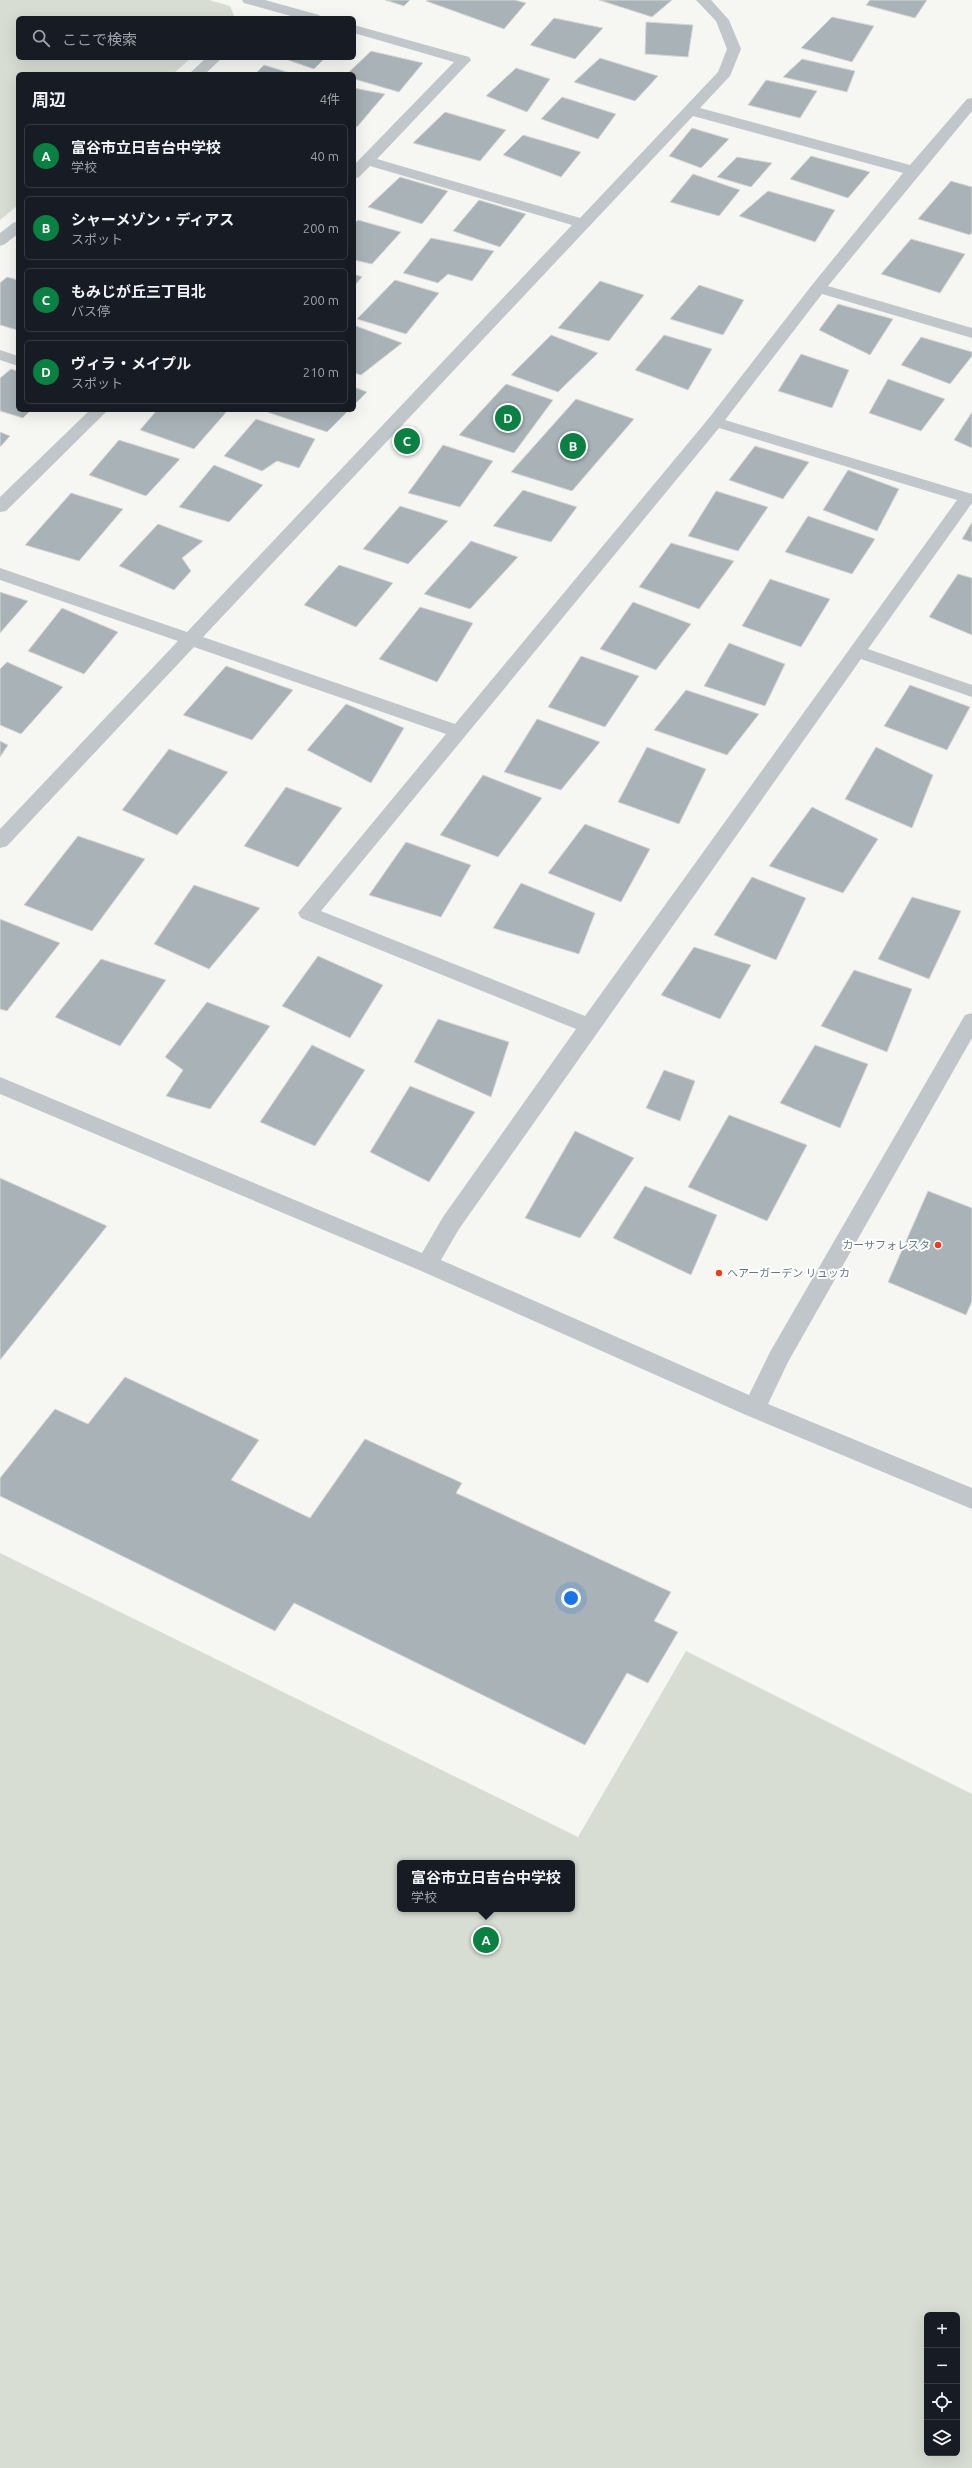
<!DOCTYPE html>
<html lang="ja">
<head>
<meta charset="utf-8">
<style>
  :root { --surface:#171b24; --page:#242831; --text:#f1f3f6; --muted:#9ea1a6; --line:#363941; --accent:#0b8043 }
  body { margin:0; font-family:Ubuntu,"Noto Sans JP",sans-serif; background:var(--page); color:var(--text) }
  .controls { position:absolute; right:12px; bottom:12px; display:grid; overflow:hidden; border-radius:6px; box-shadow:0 4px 16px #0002 }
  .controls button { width:36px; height:36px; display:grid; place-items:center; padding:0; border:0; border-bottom:1px solid var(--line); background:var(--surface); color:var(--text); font:20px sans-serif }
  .you { position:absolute; left:571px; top:1598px; width:14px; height:14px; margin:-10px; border:3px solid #fff; border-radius:50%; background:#1a73e8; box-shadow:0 0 0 6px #1a73e833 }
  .badge { display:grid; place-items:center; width:26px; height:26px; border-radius:50%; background:var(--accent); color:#fff; font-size:13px; font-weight:700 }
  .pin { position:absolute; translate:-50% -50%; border:2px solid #fff; box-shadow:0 1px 4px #0006 }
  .popup { position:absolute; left:397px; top:1860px; width:178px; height:52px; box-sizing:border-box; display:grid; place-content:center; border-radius:6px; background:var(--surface); filter:drop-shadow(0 1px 3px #0005); font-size:13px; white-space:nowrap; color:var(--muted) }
  .popup b { font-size:15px; color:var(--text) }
  .popup::after { content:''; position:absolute; left:50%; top:100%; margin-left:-8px; border:8px solid transparent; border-top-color:var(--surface) }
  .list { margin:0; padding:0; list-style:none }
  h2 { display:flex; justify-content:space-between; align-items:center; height:52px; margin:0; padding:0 16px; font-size:17px }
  h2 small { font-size:13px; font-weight:400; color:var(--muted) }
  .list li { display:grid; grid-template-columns:26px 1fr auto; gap:12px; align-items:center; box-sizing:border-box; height:64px; margin:0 8px 8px; padding:0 8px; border:1px solid var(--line); border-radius:6px }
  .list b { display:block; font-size:15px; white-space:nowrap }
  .list p { margin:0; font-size:13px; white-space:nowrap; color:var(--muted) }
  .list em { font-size:13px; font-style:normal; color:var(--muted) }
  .icon { flex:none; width:22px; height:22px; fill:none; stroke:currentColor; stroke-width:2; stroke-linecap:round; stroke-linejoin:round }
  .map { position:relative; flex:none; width:972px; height:2468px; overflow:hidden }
  .search { position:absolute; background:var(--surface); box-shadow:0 4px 16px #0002; left:16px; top:16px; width:340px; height:44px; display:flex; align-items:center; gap:10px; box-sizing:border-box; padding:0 14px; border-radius:6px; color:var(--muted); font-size:15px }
  .panel { position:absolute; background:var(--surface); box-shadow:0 4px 16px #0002; left:16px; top:72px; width:340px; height:340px; border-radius:6px }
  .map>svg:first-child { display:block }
  .green { fill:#d7ddd3; fill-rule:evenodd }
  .building { fill:#a9b3b7; stroke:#d7d7d4 }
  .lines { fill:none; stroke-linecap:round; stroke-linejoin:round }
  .minor { fill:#c0c6c9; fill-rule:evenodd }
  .poi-dot { fill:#ec3e1b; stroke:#fff; stroke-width:1.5 }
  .labels { text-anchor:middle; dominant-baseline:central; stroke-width:4; stroke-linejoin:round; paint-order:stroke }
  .poi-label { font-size:11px; fill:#637885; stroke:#fff; text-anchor:end }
</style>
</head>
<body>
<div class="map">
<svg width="972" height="2468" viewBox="0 0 972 2468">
  <rect width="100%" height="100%" fill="#f6f6f2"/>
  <g class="green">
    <path d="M0 0H209L230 6 235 18H18V58H191L173 74H18V205L0 220Z"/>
    <path d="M0 1553 578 1837 686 1651 972 1794V2468H0ZM400 1863H572V1909H400ZM927 2315H957V2453H927Z"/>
  </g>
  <g class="building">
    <path d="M385 0H410L404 6Z"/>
    <path d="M428 0H515L526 3 504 29 426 1Z"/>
    <path d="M599 0H672L652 17Z"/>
    <path d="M870 0H927L915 18 866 5Z"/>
    <path d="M832 17 874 26 852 62 801 48Z"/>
    <path d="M554 18 603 28 575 59 530 45Z"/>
    <path d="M646 22 693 25 688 57 645 54Z"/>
    <path d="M371 51 423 63 399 92 354 79V74H347Z"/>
    <path d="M282 58H325L314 69Z"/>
    <path d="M600 58 658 76 635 101 574 82Z"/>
    <path d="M802 59 855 71 847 92 783 77Z"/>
    <path d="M264 65 293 74H255Z"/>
    <path d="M516 68 550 79 527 112 486 96Z"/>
    <path d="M766 80 817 91 800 118 748 105Z"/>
    <path d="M354 88 385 94 357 127 354 126Z"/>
    <path d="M562 97 616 114 598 139 541 119Z"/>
    <path d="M445 112 506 130 480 161 413 143Z"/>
    <path d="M692 128 729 139 701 168 669 156Z"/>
    <path d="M523 135 581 152 561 177 503 155Z"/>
    <path d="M811 156 870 172 848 198 790 179Z"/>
    <path d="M737 157 772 163 751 187 717 177Z"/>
    <path d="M693 174 740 190 719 216 670 202Z"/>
    <path d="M400 177 448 191 422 224 368 207Z"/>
    <path d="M951 181 972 187V232L970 235 918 219Z"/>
    <path d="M768 191 835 210 815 242 739 216Z"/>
    <path d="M479 200 526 214 500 247 453 231Z"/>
    <path d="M358 220 401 232 372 264 354 260V224Z"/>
    <path d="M431 238 494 251 472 281 448 274 438 283 403 273Z"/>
    <path d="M911 239 965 254 940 293 881 274Z"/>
    <path d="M354 274 362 277 354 286Z"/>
    <path d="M7 277 18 280 17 330 0 325V283Z"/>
    <path d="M395 280 439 293 406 334 357 319Z"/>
    <path d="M600 281 644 295 609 341 558 328Z"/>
    <path d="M699 285 744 300 723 335 670 319Z"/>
    <path d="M838 304 893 319 870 355 819 330Z"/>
    <path d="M356 326 402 343 361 375 354 373V328Z"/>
    <path d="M551 335 598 353 558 392 511 375Z"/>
    <path d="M664 335 712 349 688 390 635 370Z"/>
    <path d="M921 337 972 352V356L950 384 901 365Z"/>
    <path d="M801 354 849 370 832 408 778 391Z"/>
    <path d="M11 369 18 371V410H31L23 418 0 411V378Z"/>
    <path d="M888 379 945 399 921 431 869 413Z"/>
    <path d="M506 384 553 400 514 453 459 435Z"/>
    <path d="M354 387 367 392 354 405Z"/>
    <path d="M576 399 634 419 572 491 511 472Z"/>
    <path d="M157 410H228L194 449 140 430Z"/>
    <path d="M268 410H349L327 432 267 412Z"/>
    <path d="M972 412V448L954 440Z"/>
    <path d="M256 419 315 439 299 468 277 461 262 471 224 456Z"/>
    <path d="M0 432 10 436 0 447Z"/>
    <path d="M119 440 180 459 146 496 89 475Z"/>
    <path d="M443 445 493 461 460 507 408 493Z"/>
    <path d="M755 446 809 462 783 499 729 480Z"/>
    <path d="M214 465 263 485 229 522 179 507Z"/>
    <path d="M848 470 899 489 877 531 823 510Z"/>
    <path d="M523 490 577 507 551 542 493 526Z"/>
    <path d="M716 491 768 507 738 551 688 536Z"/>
    <path d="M71 493 123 509 79 561 25 545Z"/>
    <path d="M400 506 448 521 408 564 363 549Z"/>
    <path d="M808 516 875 539 852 574 785 552Z"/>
    <path d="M972 522V542L962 539Z"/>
    <path d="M158 524 203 541 182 558 191 571 174 590 119 566Z"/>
    <path d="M471 541 518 557 470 609 424 594Z"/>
    <path d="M671 543 734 561 699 609 639 587Z"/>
    <path d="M339 565 393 583 356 627 304 605Z"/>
    <path d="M958 574 972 578V635L929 617Z"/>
    <path d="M770 579 830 599 801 647 742 626Z"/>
    <path d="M0 592 28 601 0 633Z"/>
    <path d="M633 602 691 624 656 670 600 649Z"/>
    <path d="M420 607 473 623 437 682 379 659Z"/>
    <path d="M62 608 118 632 84 674 28 651Z"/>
    <path d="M729 643 785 664 765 706 704 686Z"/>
    <path d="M581 656 639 676 605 727 548 707Z"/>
    <path d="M7 662 63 687 21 734 0 725V669Z"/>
    <path d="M226 666 293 690 252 740 183 715Z"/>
    <path d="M910 685 970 707 947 750 884 726Z"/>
    <path d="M686 690 759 714 727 755 654 730Z"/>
    <path d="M346 704 404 728 371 783 307 750Z"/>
    <path d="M537 719 600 742 561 790 504 772Z"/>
    <path d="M0 741 8 745 0 757Z"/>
    <path d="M647 747 706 769 679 824 618 802Z"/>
    <path d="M876 747 933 775 912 828 845 799Z"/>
    <path d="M169 749 228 772 177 835 122 810Z"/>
    <path d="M483 775 542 798 498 857 440 835Z"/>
    <path d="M286 787 342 808 298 867 244 846Z"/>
    <path d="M812 807 878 839 843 893 769 866Z"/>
    <path d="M585 824 650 849 621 902 548 873Z"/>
    <path d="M78 836 145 859 92 931 24 905Z"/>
    <path d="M406 842 471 865 441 917 369 895Z"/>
    <path d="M752 877 806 898 776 960 714 935Z"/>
    <path d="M521 883 595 913 579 954 493 928Z"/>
    <path d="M194 885 260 908 209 969 154 944Z"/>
    <path d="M912 897 961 911 929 979 878 959Z"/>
    <path d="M0 919 60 943 7 1011 0 1009Z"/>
    <path d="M694 947 751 965 720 1019 661 995Z"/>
    <path d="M318 956 383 985 350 1038 282 1006Z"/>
    <path d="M101 959 166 980 120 1046 55 1017Z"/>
    <path d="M854 970 912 989 887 1052 821 1026Z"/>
    <path d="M207 1002 270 1026 210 1109 166 1096 183 1070 165 1057Z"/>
    <path d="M438 1019 509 1042 491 1097 414 1062Z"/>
    <path d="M312 1045 365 1070 315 1146 260 1122Z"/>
    <path d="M815 1045 868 1064 840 1128 780 1103Z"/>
    <path d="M664 1070 695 1081 680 1121 646 1108Z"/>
    <path d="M410 1086 475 1112 429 1182 370 1152Z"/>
    <path d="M729 1115 807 1145 767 1221 688 1187Z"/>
    <path d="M575 1131 634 1158 580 1238 525 1218Z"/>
    <path d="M0 1178 107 1226 0 1360Z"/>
    <path d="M645 1186 717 1215 691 1275 613 1238Z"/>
    <path d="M928 1191 972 1208V1301L966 1315 888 1282Z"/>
    <path d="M125 1377 259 1440 231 1480 310 1518 365 1439 462 1483 456 1493 671 1592 654 1621 678 1632 648 1683 627 1673 585 1745 294 1603 275 1631 0 1496V1478L55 1409 88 1424Z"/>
  </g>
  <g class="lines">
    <g class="minor">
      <path d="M242 0H265L319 15 321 18H298L244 3Z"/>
      <path d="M696 0H711L729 20 741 49 730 76 700 108 910 165 967 99 972 98V111L828 286 972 328V338L822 294 725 420 972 494V503L868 649 972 685V697L861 659 459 1229 441 1260 749 1395 770 1352 965 1015 972 1013V1038L788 1362 768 1404 972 1488V1509L746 1415 419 1270 0 1094V1077L422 1253 443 1217 576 1029 301 918 298 913 446 734 194 647 7 846 0 848V829L178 641 0 580V568L187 632 572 225 370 166 359 177 354 179V165L454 62 354 33V25L469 57 471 60 377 159 580 218 718 72 727 49 716 21ZM693 116 903 173 812 285 709 418 455 724 203 637ZM719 428 957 500 585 1016 321 911Z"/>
      <path d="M206 58H222L205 74H189Z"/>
      <path d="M18 221V234L5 244 0 246V233L13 223Z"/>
      <path d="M0 350 18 356V366L0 360Z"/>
      <path d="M90 410H108L6 511 0 512V497Z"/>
    </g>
  </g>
  <g class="poi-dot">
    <circle cx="938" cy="1245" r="4"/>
    <circle cx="719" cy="1273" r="4"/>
  </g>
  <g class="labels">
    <g class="poi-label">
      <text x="930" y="1245">カーサフォレスタ</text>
      <text x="727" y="1273" text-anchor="start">ヘアーガーデン リュッカ</text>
    </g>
  </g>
</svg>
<div class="controls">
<button>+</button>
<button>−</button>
<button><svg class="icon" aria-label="locate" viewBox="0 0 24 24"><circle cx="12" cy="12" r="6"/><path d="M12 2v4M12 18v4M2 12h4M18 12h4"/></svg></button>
<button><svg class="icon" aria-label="layers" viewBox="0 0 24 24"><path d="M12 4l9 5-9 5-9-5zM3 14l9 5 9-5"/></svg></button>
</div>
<div class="you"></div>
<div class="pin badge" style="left:486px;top:1940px">A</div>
<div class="popup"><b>富谷市立日吉台中学校</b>学校</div>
<div class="pin badge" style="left:573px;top:446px">B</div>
<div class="pin badge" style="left:407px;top:441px">C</div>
<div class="pin badge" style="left:508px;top:418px">D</div>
<div class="search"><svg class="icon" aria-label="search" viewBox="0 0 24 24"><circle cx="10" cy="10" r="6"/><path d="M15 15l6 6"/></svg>ここで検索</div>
<section class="panel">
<h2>周辺<small>4件</small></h2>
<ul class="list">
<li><span class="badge">A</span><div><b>富谷市立日吉台中学校</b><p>学校</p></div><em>40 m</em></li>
<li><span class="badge">B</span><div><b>シャーメゾン・ディアス</b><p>スポット</p></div><em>200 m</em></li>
<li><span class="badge">C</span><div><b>もみじが丘三丁目北</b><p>バス停</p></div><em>200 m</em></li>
<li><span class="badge">D</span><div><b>ヴィラ・メイプル</b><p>スポット</p></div><em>210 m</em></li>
</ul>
</section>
</div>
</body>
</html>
